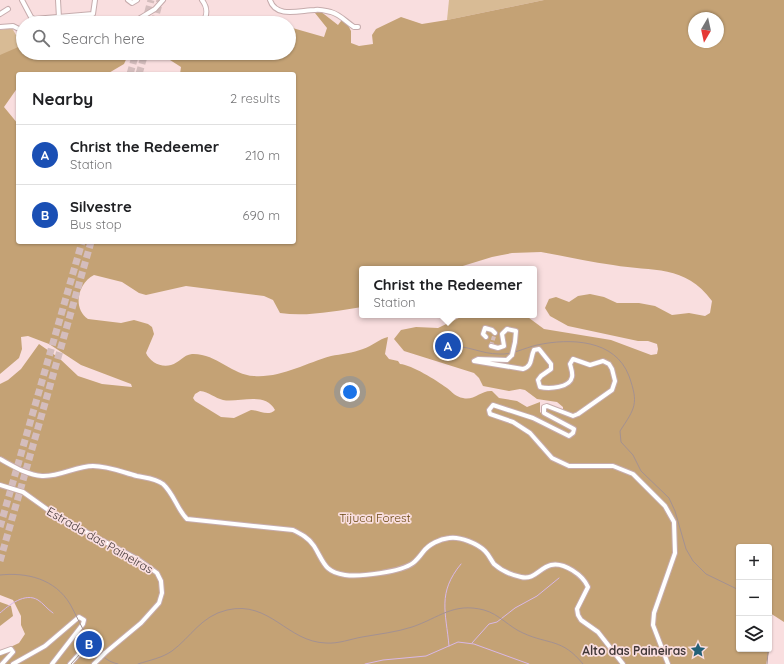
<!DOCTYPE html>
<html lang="en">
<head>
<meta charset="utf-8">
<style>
  :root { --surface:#fff; --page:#f6f6f6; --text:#202124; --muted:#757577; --line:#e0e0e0; --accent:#236077 }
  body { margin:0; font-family:Quicksand,sans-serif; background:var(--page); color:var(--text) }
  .controls { position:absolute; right:12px; bottom:12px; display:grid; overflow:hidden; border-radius:4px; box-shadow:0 1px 3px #0004 }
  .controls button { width:36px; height:36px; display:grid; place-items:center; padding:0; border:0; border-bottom:1px solid var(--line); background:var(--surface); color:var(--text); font:20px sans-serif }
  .compass { position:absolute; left:688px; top:12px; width:36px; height:36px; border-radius:50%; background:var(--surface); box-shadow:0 1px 3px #0004; rotate:189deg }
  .you { position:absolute; left:350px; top:392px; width:14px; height:14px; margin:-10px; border:3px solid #fff; border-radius:50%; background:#1a73e8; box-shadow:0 0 0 6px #1a73e833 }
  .badge { display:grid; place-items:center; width:26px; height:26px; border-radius:50%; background:var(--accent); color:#fff; font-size:13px; font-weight:700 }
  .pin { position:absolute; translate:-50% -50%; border:2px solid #fff; box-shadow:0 1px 4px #0006 }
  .popup { position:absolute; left:359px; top:266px; width:178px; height:52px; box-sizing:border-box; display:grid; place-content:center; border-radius:4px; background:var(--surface); filter:drop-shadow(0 1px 3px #0005); font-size:13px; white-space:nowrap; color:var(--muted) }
  .popup b { font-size:15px; color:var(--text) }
  .popup::after { content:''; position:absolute; left:50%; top:100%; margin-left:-8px; border:8px solid transparent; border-top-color:var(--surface) }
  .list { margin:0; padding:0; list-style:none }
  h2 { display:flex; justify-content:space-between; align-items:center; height:52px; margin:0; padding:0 16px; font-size:17px }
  h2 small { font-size:13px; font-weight:400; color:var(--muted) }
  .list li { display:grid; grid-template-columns:26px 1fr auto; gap:12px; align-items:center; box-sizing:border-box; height:60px; padding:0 16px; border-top:1px solid var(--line) }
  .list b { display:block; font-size:15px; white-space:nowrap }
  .list p { margin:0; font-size:13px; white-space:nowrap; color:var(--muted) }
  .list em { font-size:13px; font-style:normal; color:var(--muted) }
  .icon { flex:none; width:22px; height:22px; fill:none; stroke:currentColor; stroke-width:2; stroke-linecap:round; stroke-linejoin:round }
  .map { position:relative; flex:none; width:784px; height:664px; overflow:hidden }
  .search { position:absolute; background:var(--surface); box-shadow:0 1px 3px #0004; left:16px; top:16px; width:280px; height:44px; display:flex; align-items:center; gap:10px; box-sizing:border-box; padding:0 14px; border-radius:22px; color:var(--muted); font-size:15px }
  .panel { position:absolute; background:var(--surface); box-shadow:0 1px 3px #0004; left:16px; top:72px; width:280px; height:172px; border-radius:4px }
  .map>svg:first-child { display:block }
  .green { fill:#d8bb95 }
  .forest { fill:#c4a275; fill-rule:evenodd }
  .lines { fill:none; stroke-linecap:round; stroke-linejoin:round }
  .stream { stroke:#d9b8e7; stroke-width:1 }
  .street-tunnel { stroke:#d4bdbd; stroke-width:4; stroke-dasharray:4 2; stroke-linecap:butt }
  .highway-tunnel { stroke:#d4bdbd; stroke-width:7; stroke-dasharray:7 3.5; stroke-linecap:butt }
  .street-casing { stroke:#c6acad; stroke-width:6 }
  .street { stroke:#fff; stroke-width:4 }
  .tram { stroke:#a49191; stroke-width:1 }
  .street-bridge-casing { stroke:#c6acad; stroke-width:6; stroke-linecap:butt }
  .street-bridge { stroke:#fff; stroke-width:4 }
  .labels { text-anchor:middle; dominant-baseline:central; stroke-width:3.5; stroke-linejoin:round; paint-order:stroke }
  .park-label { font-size:12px; fill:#68460e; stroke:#f9dedf }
  .street-label { font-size:12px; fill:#413737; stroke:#f9dedf }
  .poi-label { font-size:12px; font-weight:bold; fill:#413737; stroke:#f9dedf; text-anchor:end }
</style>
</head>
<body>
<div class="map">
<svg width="784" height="664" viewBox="0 0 784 664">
  <rect width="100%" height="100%" fill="#f9dedf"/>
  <g class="green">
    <path d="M449 0H544L447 20Z"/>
    <path d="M12 28 16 35 21 32 23 34V47L0 57V30Z"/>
  </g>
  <g class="forest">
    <path d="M544 0H784V622L770 613 769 608V547H739V649H769V633L770 648 766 664H0V652L19 643 25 634 21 625V616L13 600 0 595V384L8 380 21 369 39 344 59 358 78 376 102 384 132 387 131 384 81 365 49 344 28 336 21 337 22 349 19 358 0 374V55L23 45V53H129L124 64 107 74H18V87L4 107 18 124V242H294V74H180L181 67 159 53H191L197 58 207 53H289V27L324 37 327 28 315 13 320 11 338 25 341 21H346L351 31V43L359 46 373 44 372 35 376 29 401 17 422 24 447 20ZM694 18H718V42H694ZM541 252C565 256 589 262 613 265 653 272 685 264 712 301L710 313 705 316 689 313 672 315 655 306 639 303H617L604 297 590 294 578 296 569 302 556 297 549 299 545 308 550 316 568 326 638 341H648L657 344 658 349 657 354 651 355 611 340 544 329 525 315H465L438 328 416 327 401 330 394 339 404 351 474 373 479 378 483 386 509 391 520 389 525 390 537 399 557 402 563 407V411L560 413 546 408 543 415 540 412V402L527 407 517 401 499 398 492 391C481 390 474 401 463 398 456 397 452 392 447 388 436 380 412 365 400 364L398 361 389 359 385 354 388 337C379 339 372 346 363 349 353 353 341 354 331 356 306 363 281 378 254 376 232 375 216 353 192 354 183 355 179 363 171 365 161 368 150 362 146 353L154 334 152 327 148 324 134 320 121 323 88 319C72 308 78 283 94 275L122 282 139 293 146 295 186 286 264 296 273 300 280 313C307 317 335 311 362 307V269H453L492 257 512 253ZM200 391C209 392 215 398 223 400 239 403 265 391 275 410 268 417 259 410 251 410L234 418 221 417 195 401 193 398 195 394Z"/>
    <path d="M0 602 11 606 13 616 0 626Z"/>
  </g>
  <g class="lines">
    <g class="stream">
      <path d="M0 613C9 605 25 592 38 600 43 603 47 609 53 613"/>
      <path d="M472 643 489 624 497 622 515 608 537 596 559 578"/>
      <path d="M449 646C446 612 437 593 461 564"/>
      <path d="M365 664 383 660 426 656 458 642 474 644 529 664"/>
    </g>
    <path class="street-tunnel" d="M491 346 495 333"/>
    <g class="highway-tunnel">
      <path d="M145 23 151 0"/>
      <path d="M154 23 160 0"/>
      <path d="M130 74 136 53"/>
      <path d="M139 74 145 53"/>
      <path d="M0 527 82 242"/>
      <path d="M0 561 91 242"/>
    </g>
    <g class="street-casing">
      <g id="street">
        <path d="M22 0 31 17 34 19 93 14 95 0"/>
        <path d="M58 0 59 18"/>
        <path d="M128 0 132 3 137 0"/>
        <path d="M270 0C276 19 301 10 315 10 320 9 326 11 331 12 341 15 346 22 354 27H358"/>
        <path d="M0 14 8 9"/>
        <path d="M132 23 155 9 163 0"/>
        <path d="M202 23C208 15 208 8 202 0"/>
        <path d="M0 27 13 26 23 31"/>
        <path d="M486 337 483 334 485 328 492 330 495 333"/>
        <path d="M491 346 498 348 504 346 502 334 507 329 516 331 515 342"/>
        <path d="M512 355 507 360 478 359 474 361 523 369C533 366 530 358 534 350L539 349 551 364V369L541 376 538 380 540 387C549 389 570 388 572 377 573 373 571 368 570 364L573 359 590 365 603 361 609 364 612 369 615 381 612 390 578 414 573 416 547 406 544 407V413L574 429 573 433 569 436 533 418 493 405 489 410 490 414 513 422 530 433 552 458 569 466H613L633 474 665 506 674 522 675 553 654 613 653 625 668 664"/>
        <path d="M0 459C13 466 27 475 42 476 60 477 76 466 93 466 108 466 122 472 137 476 146 478 155 478 163 484 174 494 177 509 187 519L293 530C301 534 309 538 314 546 324 562 324 572 345 575 360 577 401 572 413 563 417 560 420 556 423 552 429 544 440 539 449 538 460 536 478 544 485 551 489 555 491 560 494 564 502 571 511 575 521 577 535 580 539 568 551 565 564 562 583 575 588 587L577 609 578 615 581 620 598 632 623 664"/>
        <path d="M0 485 23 492 58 517 139 560 157 573 161 581 162 593 159 603 141 623 105 653"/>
        <path d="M0 653 11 649 13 652 2 664"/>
        <path d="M13 664 45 646 79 617 84 620 83 624 52 664"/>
        <path d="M70 664 89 643"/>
        <path d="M94 664 100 658"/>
      </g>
    </g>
    <use href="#street" class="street"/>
    <g class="tram">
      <path d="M448 346C468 345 481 354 499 354 512 355 524 348 537 345 570 338 615 339 629 376 639 404 635 408 620 431L621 442 633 455 641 471 669 498 675 511 686 549 693 561 706 574 739 590"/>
      <path d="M0 575C27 572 55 579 70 604 79 620 85 637 98 651 104 658 109 662 118 664"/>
      <path d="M71 664 89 644"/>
      <path d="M138 664C150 660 162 658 172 651 191 637 201 616 227 610 270 600 287 642 326 643 338 644 351 639 362 637 379 634 397 632 412 627 439 618 453 602 484 610 499 614 509 627 523 633 549 645 562 638 583 664"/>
      <path d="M767 664 769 641"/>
    </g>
    <g class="street-bridge-casing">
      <g id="street-bridge">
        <path d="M512 355 515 342"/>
        <path d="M100 658 105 653"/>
      </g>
    </g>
    <use href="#street-bridge" class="street-bridge"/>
  </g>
  <defs>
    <g id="sight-bare" transform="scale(1.2)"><path d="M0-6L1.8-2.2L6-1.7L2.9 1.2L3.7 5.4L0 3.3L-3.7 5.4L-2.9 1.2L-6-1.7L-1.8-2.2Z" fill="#236077" stroke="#f9dedf" stroke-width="2.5" paint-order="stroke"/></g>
  </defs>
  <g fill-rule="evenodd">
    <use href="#sight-bare" x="698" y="650"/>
  </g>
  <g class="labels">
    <g class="park-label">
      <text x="375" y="517">Tijuca Forest</text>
    </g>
    <g class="street-label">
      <text transform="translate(100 540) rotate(30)">Estrada das Paineiras</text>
    </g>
    <g class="poi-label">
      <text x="686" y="650">Alto das Paineiras</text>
    </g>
  </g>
</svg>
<div class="controls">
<button>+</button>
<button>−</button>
<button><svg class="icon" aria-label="layers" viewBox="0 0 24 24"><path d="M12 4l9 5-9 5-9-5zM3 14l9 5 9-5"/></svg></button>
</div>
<svg class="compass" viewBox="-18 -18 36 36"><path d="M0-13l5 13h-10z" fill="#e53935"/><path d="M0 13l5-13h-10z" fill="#757577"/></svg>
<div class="you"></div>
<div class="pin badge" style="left:448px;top:346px;background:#1a4fb4">A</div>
<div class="popup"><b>Christ the Redeemer</b>Station</div>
<div class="pin badge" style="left:89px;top:644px;background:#1a4fb4">B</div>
<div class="search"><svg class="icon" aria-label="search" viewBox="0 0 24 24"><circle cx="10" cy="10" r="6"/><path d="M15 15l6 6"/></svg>Search here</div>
<section class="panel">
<h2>Nearby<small>2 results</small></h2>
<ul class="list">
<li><span class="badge" style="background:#1a4fb4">A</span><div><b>Christ the Redeemer</b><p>Station</p></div><em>210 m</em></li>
<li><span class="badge" style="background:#1a4fb4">B</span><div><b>Silvestre</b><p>Bus stop</p></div><em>690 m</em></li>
</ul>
</section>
</div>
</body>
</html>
